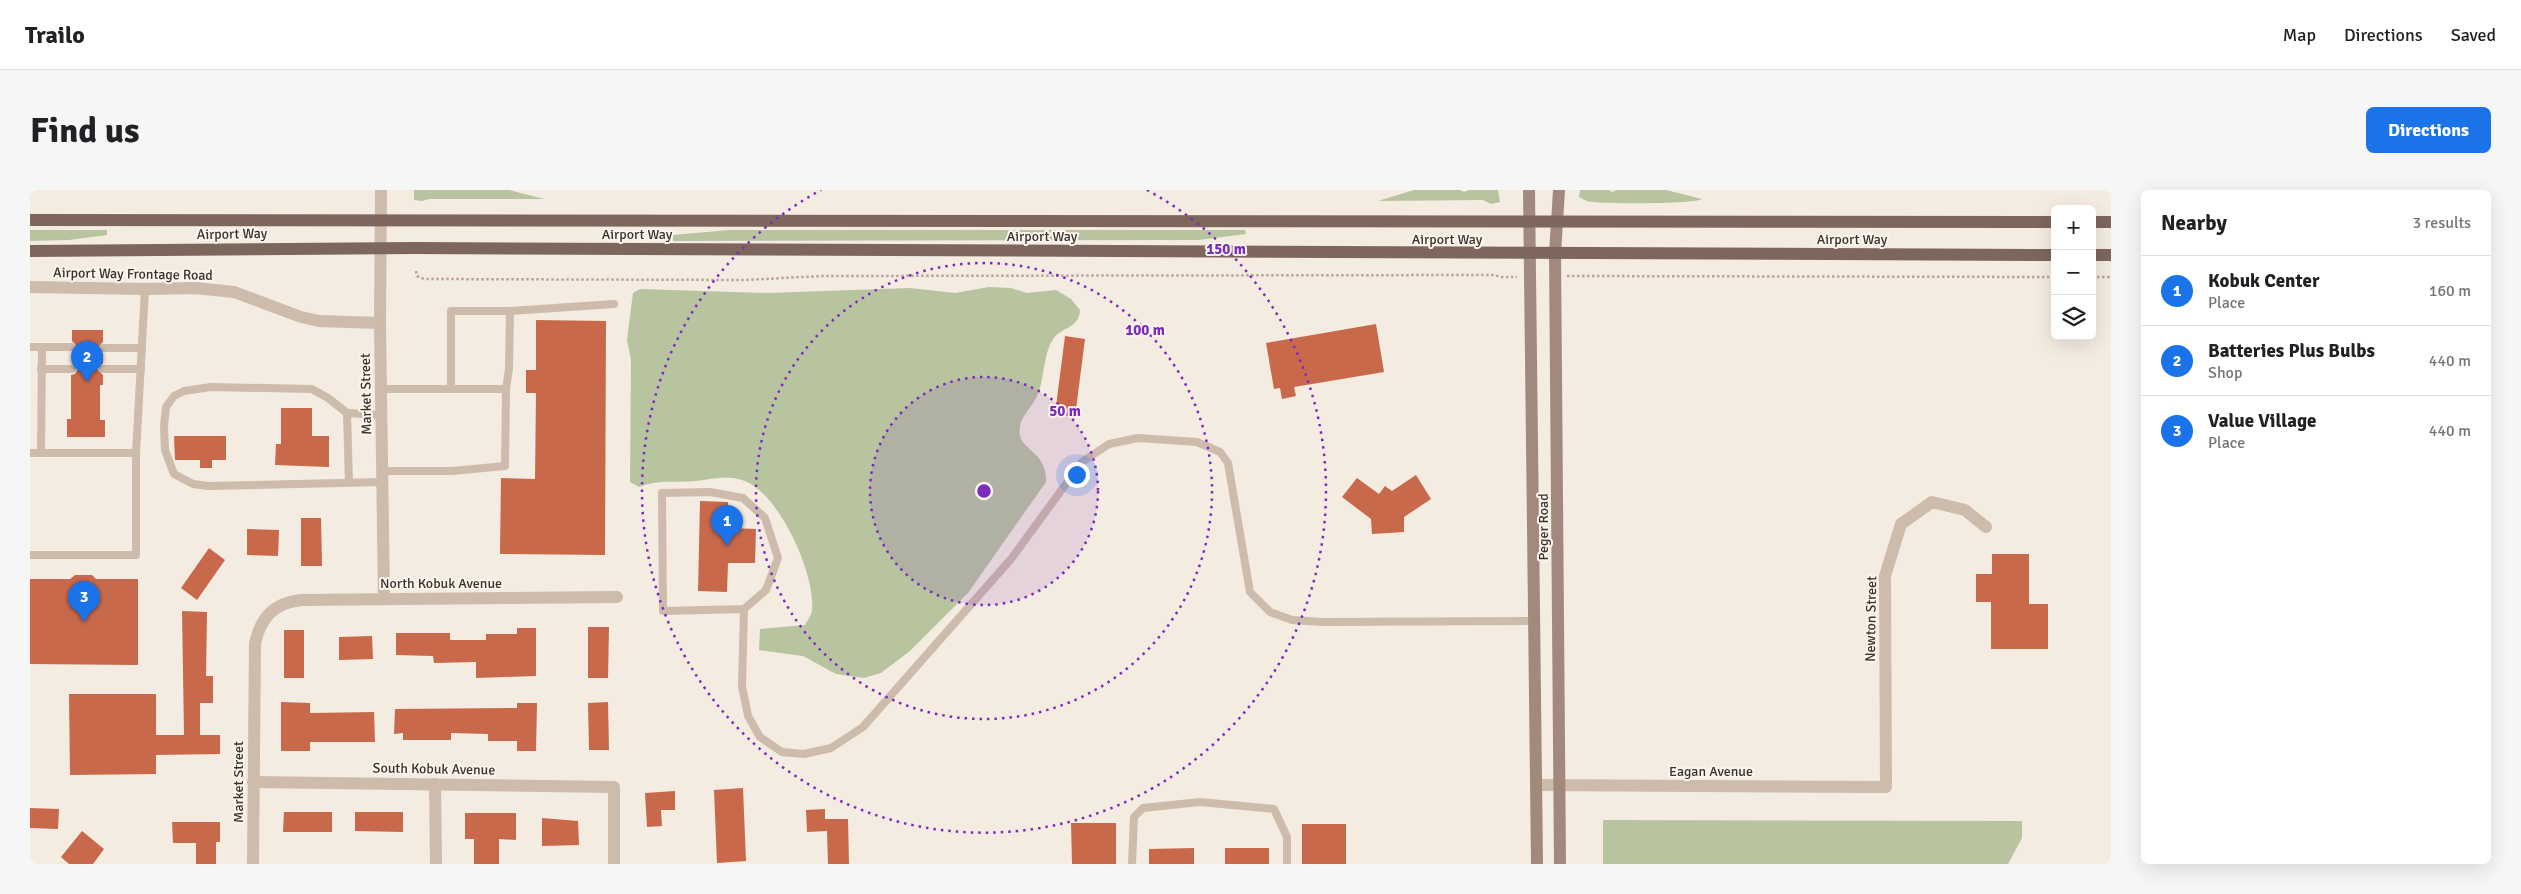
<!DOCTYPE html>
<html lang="en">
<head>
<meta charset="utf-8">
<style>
  :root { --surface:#fff; --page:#f6f6f6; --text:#202124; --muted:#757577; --line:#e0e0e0; --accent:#1a73e8 }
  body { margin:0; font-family:Signika,sans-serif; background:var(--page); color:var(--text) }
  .controls { position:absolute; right:15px; top:15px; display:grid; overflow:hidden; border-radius:8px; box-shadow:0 5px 20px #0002 }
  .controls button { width:45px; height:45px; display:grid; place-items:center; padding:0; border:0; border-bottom:1px solid var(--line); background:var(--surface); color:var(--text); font:25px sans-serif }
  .you { position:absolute; left:1046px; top:284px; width:18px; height:18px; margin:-12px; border:4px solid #fff; border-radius:50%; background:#1a73e8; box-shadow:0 0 0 8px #1a73e833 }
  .badge { display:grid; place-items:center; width:32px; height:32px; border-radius:50%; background:var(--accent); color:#fff; font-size:16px; font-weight:700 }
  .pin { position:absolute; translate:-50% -41px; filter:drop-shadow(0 1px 2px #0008) }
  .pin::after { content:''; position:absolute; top:26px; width:18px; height:15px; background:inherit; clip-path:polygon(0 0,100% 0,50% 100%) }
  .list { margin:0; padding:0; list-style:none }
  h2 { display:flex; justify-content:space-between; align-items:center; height:65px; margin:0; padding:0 20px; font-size:21px }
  h2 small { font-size:16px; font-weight:400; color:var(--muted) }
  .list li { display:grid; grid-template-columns:32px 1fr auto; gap:15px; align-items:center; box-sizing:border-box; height:70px; padding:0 20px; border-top:1px solid var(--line) }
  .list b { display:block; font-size:19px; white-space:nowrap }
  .list p { margin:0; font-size:16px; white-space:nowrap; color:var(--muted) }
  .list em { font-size:16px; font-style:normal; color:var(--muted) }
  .icon { flex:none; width:28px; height:28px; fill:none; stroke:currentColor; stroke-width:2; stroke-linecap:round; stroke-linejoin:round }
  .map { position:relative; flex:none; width:2081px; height:674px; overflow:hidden; border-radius:8px }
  header { display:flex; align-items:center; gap:30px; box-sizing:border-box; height:70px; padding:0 25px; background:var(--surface); border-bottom:1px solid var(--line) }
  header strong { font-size:24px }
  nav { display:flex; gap:28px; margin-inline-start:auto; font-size:18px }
  .intro { display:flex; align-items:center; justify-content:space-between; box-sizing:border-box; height:120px; padding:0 30px }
  h1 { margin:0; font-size:35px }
  .button { padding:12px 22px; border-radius:8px; background:var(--accent); color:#fff; font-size:18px; font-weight:700 }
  main { display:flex; gap:30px; padding:0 30px }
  aside { flex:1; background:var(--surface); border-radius:8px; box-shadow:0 5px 20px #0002 }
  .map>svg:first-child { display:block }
  .green { fill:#b8c4a0 }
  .building { fill:#c8694b }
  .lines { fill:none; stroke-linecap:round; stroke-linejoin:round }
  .path { stroke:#b9a596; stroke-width:2.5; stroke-dasharray:2.5 2.5; stroke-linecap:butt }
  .service { stroke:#cdbbac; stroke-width:8 }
  .minor { stroke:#cdbbac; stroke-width:12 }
  .secondary { stroke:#a18a7d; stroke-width:12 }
  .primary { stroke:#7d675c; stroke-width:12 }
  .ring { fill:none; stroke:#7b2cbf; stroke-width:2.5; stroke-dasharray:2.5 5 }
  .labels { text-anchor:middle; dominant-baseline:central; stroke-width:4; stroke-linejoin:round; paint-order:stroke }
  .street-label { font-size:14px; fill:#3b302b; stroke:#fbf5ee }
  .centre { fill:#7b2cbf; stroke:#fbf5ee; stroke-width:2.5 }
  .ring-label { font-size:15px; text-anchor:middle; font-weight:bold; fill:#7b2cbf; stroke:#fbf5ee; stroke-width:4; stroke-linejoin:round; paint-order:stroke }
</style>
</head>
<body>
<header>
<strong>Trailo</strong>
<nav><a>Map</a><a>Directions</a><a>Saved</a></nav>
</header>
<div class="intro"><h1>Find us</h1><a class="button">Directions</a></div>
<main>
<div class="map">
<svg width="2081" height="674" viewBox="0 0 2081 674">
  <rect width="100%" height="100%" fill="#f4ebe1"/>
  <g class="green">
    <path d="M384 0H479L514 9H399L392 11 384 10Z"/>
    <path d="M1384 0H1430L1434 2 1439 0H1468L1470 12 1461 14 1453 10 1348 11Z"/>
    <path d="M1550 0H1579L1582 2 1587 0H1636L1672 9C1666 14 1577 14 1564 12 1559 12 1554 10 1549 7Z"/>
    <path d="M0 40H77V45L39 50 0 51Z"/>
    <path d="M699 40H1215L1216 44 1169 50 643 51V45Z"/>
    <path d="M959 97 981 98 997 103 1026 100 1041 109 1050 120C1049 140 1030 136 1022 151 1012 168 1015 193 1005 210 1000 219 991 227 990 237 985 261 1018 259 1016 292L938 403 880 461 851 483 834 488 806 484 773 466 729 460 730 439 775 435C777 431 781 426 782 421 786 385 750 305 715 291 698 284 682 289 666 291 646 293 628 289 609 297L600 292 601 170 597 150 603 103 610 99 738 103 880 98 925 103Z"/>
    <path d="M1573 630 1992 631V648L1978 674H1573Z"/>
  </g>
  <g class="building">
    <path d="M506 130 576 131 575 365 470 364 471 288 505 289 506 203H496V180H506Z"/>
    <path d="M1346 134 1354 182 1264 197 1266 206 1252 209 1250 198 1244 199 1236 153Z"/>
    <path d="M42 140H73V152L67 158 73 164V173L67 179 73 185V195H70V230H75V247H37V229H41V185L45 184 48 179 42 173V163L48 157 42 151Z"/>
    <path d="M1035 146 1055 149 1045 227 1025 224Z"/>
    <path d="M251 218H282V246H299V277L245 275 246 254H251Z"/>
    <path d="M144 246H196V270H182V278H170V270H145Z"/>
    <path d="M1386 285 1401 309 1374 327V342L1342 344 1341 329 1312 307 1327 288 1349 304 1355 296 1362 301Z"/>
    <path d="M670 311 698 312V338L726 339 725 373H698L697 402 668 401Z"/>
    <path d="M271 328H291L292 376H271Z"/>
    <path d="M217 339 249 340 248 366 217 365Z"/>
    <path d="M179 358 195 370 167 410 151 398Z"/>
    <path d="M1962 364H1999V414H2018V459H1961V412H1946V384H1962Z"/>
    <path d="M45 385H62L66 389H108V475L0 474V389H40Z"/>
    <path d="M152 421 177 422 176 486H183V513H170V545H190V564L126 565V584L40 585 39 504H126V545H154Z"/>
    <path d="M558 437H579L578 488H558Z"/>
    <path d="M487 438H506V486L446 488V472L404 473 403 466 366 465V443H420V450H456V444H487Z"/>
    <rect x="254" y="440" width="20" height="48"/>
    <path d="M342 446 343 469 309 470V447Z"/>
    <path d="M251 512 280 513V523L344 522 345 552H280V561H251Z"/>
    <path d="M578 512 579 560H559L558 513Z"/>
    <path d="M487 513H507L506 561H487V551H458V544L421 543V550H373V543L364 544 365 519 487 518Z"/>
    <path d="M713 598 716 671 687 673 684 600Z"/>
    <path d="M645 601V620H631L632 636 617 637 615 603Z"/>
    <path d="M0 618 29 619 28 639 0 638Z"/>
    <path d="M795 619V629H818L819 674H798L797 641 777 642 776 620Z"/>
    <path d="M254 622H302V642H253Z"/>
    <path d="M325 622H373V642L325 641Z"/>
    <path d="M435 623H486V650L469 649V674H444V649H435Z"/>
    <path d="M512 628 548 631 549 655 512 656Z"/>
    <path d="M142 632H190V652H186V674H166V653H143Z"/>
    <path d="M1041 633H1086V674H1042Z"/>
    <rect x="1272" y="634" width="44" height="40"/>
    <path d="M52 641 74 659 63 674H39L31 667Z"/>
    <path d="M1164 658V674H1119V659Z"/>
    <rect x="1195" y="658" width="44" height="16"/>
  </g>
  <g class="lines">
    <g class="path">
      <path d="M386 81 387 86 394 89 715 90 792 86 1464 85 1471 87H1487"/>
      <path d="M1537 86 2025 87"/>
      <path d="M2062 87H2081"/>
    </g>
    <g class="service">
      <path d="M480 121 584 114"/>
      <path d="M0 157H42"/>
      <path d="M73 158H112"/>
      <path d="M11 179H42"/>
      <path d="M73 179H111"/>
      <path d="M351 199H476L475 276 422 281H352"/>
      <path d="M421 199V121H480L479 179 476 199"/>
      <path d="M317 223 319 292"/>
      <path d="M351 225 317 223 298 208 282 199 181 197 154 201 144 206 136 217 134 236 135 260 144 284 163 294 178 296 352 292"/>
      <path d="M0 263H106L115 99"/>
      <path d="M11 263 12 158"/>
      <path d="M0 365H106V263"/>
      <path d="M714 419 633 421 632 303 680 302 713 308 735 328 748 368 736 400 714 419 712 496 718 526 730 547 752 562 774 564 801 558 833 537 981 369 1052 272 1079 254 1108 248 1167 252 1190 262 1198 273 1220 402 1240 422 1262 430 1293 432 1506 431"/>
      <path d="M1102 674 1104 627 1113 618 1170 612 1244 619 1257 647V674"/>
    </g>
    <g class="minor">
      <path d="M351 0 350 133 354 408"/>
      <path d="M0 97 115 99 165 98 204 102 271 127 289 131 350 133"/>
      <path d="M223 592 584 597V674"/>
      <path d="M405 594 406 674"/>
      <path d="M1507 595 1856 597 1855 386 1871 334 1902 312 1935 320 1956 337"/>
      <path d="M223 674 225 453C231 427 244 413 271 410L587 407"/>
    </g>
    <g class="secondary">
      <path d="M1499 0 1507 674"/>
      <path d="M1529 0 1525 64 1530 674"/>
    </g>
    <g class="primary">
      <path d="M0 30 2025 32"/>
      <path d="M2062 32H2081"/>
      <path d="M0 61 384 58 2025 65"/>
      <path d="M2062 65H2081"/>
    </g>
  </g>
  <circle cx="954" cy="301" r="114" fill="#7b2cbf" fill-opacity=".12"/>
  <g class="ring">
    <circle cx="954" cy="301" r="114"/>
    <circle cx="954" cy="301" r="228"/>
    <path d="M1117 0A342 342 0 1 1 791 0"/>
  </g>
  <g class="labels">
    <g class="street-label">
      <text transform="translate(202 44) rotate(-1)">Airport Way</text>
      <text x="607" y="44">Airport Way</text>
      <text x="1012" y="46">Airport Way</text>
      <text x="1417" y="49">Airport Way</text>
      <text x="1822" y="49">Airport Way</text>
      <text transform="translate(103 84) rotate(1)">Airport Way Frontage Road</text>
      <text transform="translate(336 204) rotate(-91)">Market Street</text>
      <text transform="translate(1513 337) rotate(-90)">Peger Road</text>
      <text x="411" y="393">North Kobuk Avenue</text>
      <text transform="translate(1841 429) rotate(-89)">Newton Street</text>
      <text transform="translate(404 579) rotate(1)">South Kobuk Avenue</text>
      <text x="1681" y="581">Eagan Avenue</text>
      <text transform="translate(208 592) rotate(-90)">Market Street</text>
    </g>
  </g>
  <circle cx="954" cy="301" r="8" class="centre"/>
  <g class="ring-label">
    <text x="1196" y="64">150 m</text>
    <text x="1115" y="145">100 m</text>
    <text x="1035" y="226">50 m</text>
  </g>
</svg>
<div class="controls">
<button>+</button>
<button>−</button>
<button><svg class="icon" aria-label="layers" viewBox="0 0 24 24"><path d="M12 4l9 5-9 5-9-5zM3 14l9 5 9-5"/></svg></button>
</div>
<div class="you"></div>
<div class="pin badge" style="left:697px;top:356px">1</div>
<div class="pin badge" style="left:57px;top:192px">2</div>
<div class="pin badge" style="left:54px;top:432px">3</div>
</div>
<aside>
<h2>Nearby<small>3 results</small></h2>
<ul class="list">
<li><span class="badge">1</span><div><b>Kobuk Center</b><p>Place</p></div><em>160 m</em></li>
<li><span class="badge">2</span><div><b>Batteries Plus Bulbs</b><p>Shop</p></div><em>440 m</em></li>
<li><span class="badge">3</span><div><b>Value Village</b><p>Place</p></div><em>440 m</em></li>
</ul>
</aside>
</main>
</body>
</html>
